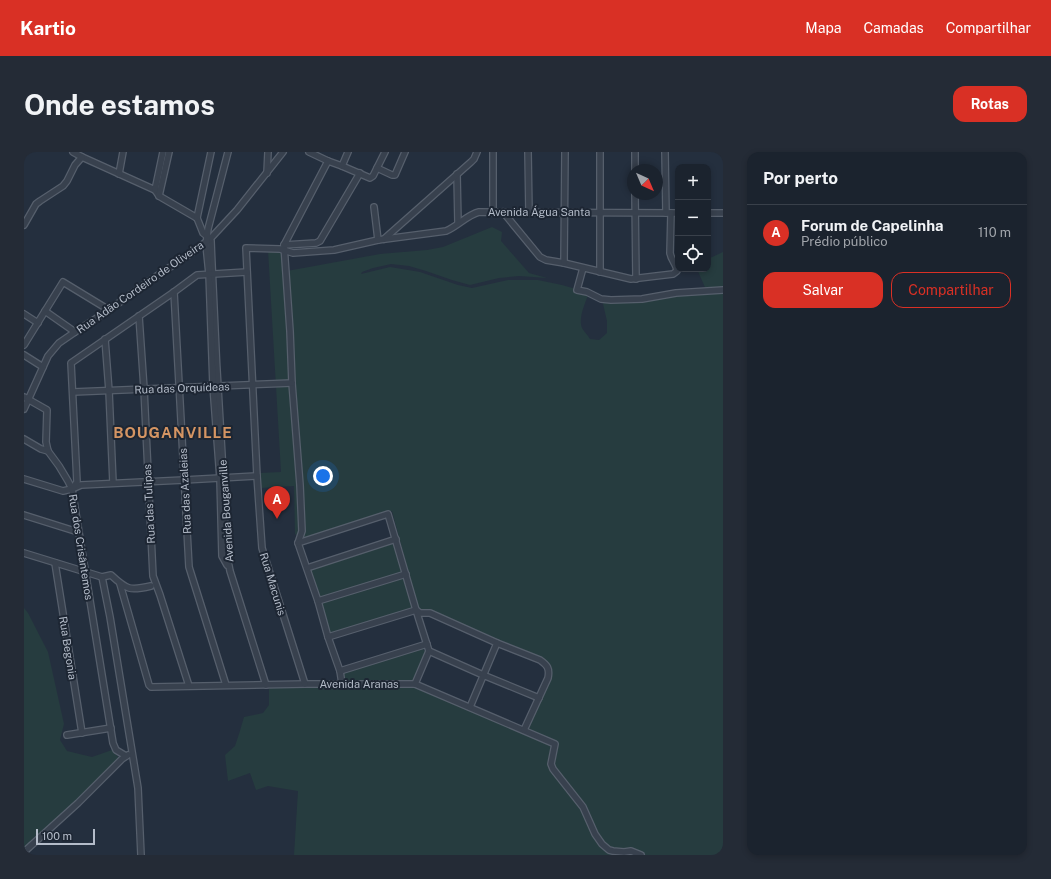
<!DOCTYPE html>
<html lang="pt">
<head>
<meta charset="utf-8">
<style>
  :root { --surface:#1b232e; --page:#242b36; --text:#f1f3f6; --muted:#a0a4aa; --line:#39404a; --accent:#d93025 }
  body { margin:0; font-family:"Public Sans",sans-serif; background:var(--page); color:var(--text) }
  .controls { position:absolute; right:12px; top:12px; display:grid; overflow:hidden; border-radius:8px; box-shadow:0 2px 6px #0003 }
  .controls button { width:36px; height:36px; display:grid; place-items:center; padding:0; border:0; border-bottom:1px solid var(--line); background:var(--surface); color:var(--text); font:20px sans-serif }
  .compass { position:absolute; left:603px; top:12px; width:36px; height:36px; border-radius:50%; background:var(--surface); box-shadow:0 2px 6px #0003; rotate:136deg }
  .scale { position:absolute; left:12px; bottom:10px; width:59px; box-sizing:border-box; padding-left:4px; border:2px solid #b4bcc9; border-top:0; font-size:11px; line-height:14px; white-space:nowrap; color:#b4bcc9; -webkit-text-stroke:3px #1d2633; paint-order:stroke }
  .you { position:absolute; left:299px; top:324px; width:14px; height:14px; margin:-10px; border:3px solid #fff; border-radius:50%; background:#1a73e8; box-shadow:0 0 0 6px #1a73e833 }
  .badge { display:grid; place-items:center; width:26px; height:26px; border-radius:50%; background:var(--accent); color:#fff; font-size:13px; font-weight:700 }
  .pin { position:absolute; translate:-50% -33px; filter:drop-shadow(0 1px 2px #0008) }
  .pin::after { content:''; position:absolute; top:21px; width:14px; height:12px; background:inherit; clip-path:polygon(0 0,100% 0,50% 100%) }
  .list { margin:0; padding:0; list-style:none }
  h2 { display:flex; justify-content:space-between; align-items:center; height:52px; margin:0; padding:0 16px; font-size:17px }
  h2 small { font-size:13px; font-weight:400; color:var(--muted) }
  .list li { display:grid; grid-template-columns:26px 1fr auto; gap:12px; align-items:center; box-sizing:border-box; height:56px; padding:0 16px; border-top:1px solid var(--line) }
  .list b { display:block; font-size:15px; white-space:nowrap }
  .list p { margin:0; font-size:13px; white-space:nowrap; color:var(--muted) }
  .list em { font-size:13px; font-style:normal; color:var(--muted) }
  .actions { display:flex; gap:8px; padding:12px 16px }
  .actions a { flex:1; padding:9px 0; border:1px solid var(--accent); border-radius:12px; text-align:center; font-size:14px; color:var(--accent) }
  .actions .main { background:var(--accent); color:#fff }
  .icon { flex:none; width:22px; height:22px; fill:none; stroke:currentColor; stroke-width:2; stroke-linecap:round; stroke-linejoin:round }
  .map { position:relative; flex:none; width:699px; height:703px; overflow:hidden; border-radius:12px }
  header { display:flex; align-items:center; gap:24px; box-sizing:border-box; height:56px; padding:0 20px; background:var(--accent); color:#fff }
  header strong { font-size:19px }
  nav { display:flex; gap:22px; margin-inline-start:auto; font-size:14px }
  .intro { display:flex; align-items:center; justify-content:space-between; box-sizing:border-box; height:96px; padding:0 24px }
  h1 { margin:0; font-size:28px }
  .button { padding:10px 18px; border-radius:12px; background:var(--accent); color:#fff; font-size:14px; font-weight:700 }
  main { display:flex; gap:24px; padding:0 24px }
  aside { flex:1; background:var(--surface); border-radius:12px; box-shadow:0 2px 6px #0003 }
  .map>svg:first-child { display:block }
  .green { fill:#263c3f }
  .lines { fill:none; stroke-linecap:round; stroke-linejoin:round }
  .minor-casing { stroke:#565f6c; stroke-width:8 }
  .minor { stroke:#38414e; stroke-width:5.5 }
  .labels { text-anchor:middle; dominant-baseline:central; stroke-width:4; stroke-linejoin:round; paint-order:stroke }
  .street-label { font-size:11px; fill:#b4bcc9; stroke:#1d2633 }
  .district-label { font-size:15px; font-weight:bold; letter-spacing:1px; fill:#d59563; stroke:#1d2633 }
</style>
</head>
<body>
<header>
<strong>Kartio</strong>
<nav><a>Mapa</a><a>Camadas</a><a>Compartilhar</a></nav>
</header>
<div class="intro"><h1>Onde estamos</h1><a class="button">Rotas</a></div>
<main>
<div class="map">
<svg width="699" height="703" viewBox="0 0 699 703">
  <rect width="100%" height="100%" fill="#242f3e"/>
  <g class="green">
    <path d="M468 75 478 80 477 89 505 121 523 126 495 124 475 126 446 133 428 128 402 119 385 114 367 112 349 116 338 120 337 122 366 115 396 120 434 133 448 136 484 128H514L538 133 559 139 564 143C561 152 554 166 558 176 560 180 564 183 566 187L575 188 583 181V169L579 152 581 147 601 149 683 140 673 117H684V107L699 100V703H270L274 639 244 634 232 638 226 621 204 629 201 603 211 594 215 582 220 565 239 561 245 553V537L247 535 390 534 533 595 534 591 507 579 505 576 528 521 526 513 519 506 407 459 397 458 394 456 368 359 279 387 271 382 270 334 237 336 236 321 257 320 244 98 256 99 265 103 263 119 356 102 403 98 419 95Z"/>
    <path d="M368 391H370L379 419 377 421 297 446 295 445 286 419 288 416Z"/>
    <path d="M377 426 381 428 389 454 386 457 308 481 306 480 305 478 298 453V452L300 450Z"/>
    <path d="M0 456 4 461 24 500 40 572 36 588 43 599 68 605 88 598 96 607 34 666 0 696Z"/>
    <path d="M397 496 400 498 402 502 389 529 325 530 322 528 319 524 320 521 323 519Z"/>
  </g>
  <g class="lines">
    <g class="minor-casing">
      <g id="minor">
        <path d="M49 0 58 5 131 38 135 44 173 66 179 81 184 85"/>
        <path d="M285 0 304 9 318 14 346 26 349 24 361 0"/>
        <path d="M504 0 505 60"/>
        <path d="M611 0V18"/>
        <path d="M641 0 642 61"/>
        <path d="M304 9 260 93 266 179 268 231 276 333 278 379 274 391 294 449 304 485 316 519 318 532"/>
        <path d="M318 14 324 0"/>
        <path d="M353 16 368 23H371L381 0"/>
        <path d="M243 21 244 0"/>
        <path d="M95 22 99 0"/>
        <path d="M433 22 434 71"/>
        <path d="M131 38 139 0"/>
        <path d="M611 42 612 127"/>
        <path d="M135 44 145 0"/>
        <path d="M350 55 354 88"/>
        <path d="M469 60V0"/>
        <path d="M479 60 516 105 522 108 540 111 607 127 649 122 653 119C653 113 647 108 646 101L647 61"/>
        <path d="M684 61H699"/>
        <path d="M173 66 187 0"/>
        <path d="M0 73 12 52 16 49 39 34 43 29 51 13 58 5"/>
        <path d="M186 87 187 89C190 166 194 243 199 320 201 353 199 387 206 419L242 533"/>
        <path d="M360 87 447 10 450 7 453 0"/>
        <path d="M260 93 292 91 296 89 336 21"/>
        <path d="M540 111 541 0"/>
        <path d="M559 116 553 138 563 140 577 147 587 148 618 147 652 141 699 138"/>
        <path d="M576 120V0"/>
        <path d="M150 140 165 415 202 533"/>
        <path d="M21 159 51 180"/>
        <path d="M0 162 14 171"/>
        <path d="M115 164 120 237 129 424 136 443 165 534"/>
        <path d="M81 187 85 239 89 331"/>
        <path d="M0 193 39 130 85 158"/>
        <path d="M0 203 19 215"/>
        <path d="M49 240 268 231"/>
        <path d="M0 245 23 258 22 290 24 299 35 314 44 329 48 337"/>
        <path d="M0 257 24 204 35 191 51 180 85 158 125 129 166 102 186 87 213 58 259 0"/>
        <path d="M0 287 17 297 24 299"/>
        <path d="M0 327 39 339 48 337 57 333 160 328 233 324"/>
        <path d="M0 363 54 380"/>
        <path d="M274 391 364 362 392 458 405 499 391 532"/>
        <path d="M0 401 78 425 87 423C103 438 106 439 127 434"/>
        <path d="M31 411 58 581"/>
        <path d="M203 413 198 404 196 327 189 234 185 122 182 93 184 77 204 0"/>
        <path d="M283 416 372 387"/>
        <path d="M78 425 86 465 114 636 117 703"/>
        <path d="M96 432 125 533 127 535 281 532H391L531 592 527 612 529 617 559 655 571 682 578 692 585 698 589 699 600 700 607 699 617 703"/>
        <path d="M294 449 382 422"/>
        <path d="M304 485 392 458 396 461H406L473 491 516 508C523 513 526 516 524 526L500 578"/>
        <path d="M405 499 459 523 515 546"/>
        <path d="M316 519 403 492"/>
        <path d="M281 532 238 396 233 324 222 96 256 97 269 101 310 98 354 88 422 79C434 74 443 63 455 60L654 61"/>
        <path d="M446 555 473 491"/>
        <path d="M43 583 87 576"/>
        <path d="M102 604 92 598 89 591 48 337 53 330 47 211 150 140 173 123 223 120"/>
        <path d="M0 700 54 651 98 607 104 603"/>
      </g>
    </g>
    <use href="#minor" class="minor"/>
  </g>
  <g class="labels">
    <g class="street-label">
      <text x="515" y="60">Avenida Água Santa</text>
      <text transform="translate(116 135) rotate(-35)">Rua Adão Cordeiro de Oliveira</text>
      <text transform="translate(158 236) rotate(-2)">Rua das Orquídeas</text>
      <text transform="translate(161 339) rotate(-93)">Rua das Azaleias</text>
      <text transform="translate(125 352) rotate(-93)">Rua das Tulipas</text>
      <text transform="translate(202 359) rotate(-94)">Avenida Bouganville</text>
      <text transform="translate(57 395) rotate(81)">Rua dos Crisântemos</text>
      <text transform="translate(249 432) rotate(73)">Rua Macunis</text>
      <text transform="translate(44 496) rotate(81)">Rua Begonia</text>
      <text x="335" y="532">Avenida Aranas</text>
    </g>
    <g class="district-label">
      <text x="149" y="280">BOUGANVILLE</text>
    </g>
  </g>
</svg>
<div class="controls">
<button>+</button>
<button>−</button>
<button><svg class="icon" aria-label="locate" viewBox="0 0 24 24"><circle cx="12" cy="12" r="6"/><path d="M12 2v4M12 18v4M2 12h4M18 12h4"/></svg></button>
</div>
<svg class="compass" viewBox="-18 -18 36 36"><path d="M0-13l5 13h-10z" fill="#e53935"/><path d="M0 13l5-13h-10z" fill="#a0a4aa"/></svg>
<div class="scale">100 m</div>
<div class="you"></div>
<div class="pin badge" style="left:253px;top:367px">A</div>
</div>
<aside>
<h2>Por perto<small></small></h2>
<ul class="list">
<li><span class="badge">A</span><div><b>Forum de Capelinha</b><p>Prédio público</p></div><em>110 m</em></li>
</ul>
<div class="actions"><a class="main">Salvar</a><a>Compartilhar</a></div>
</aside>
</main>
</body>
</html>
